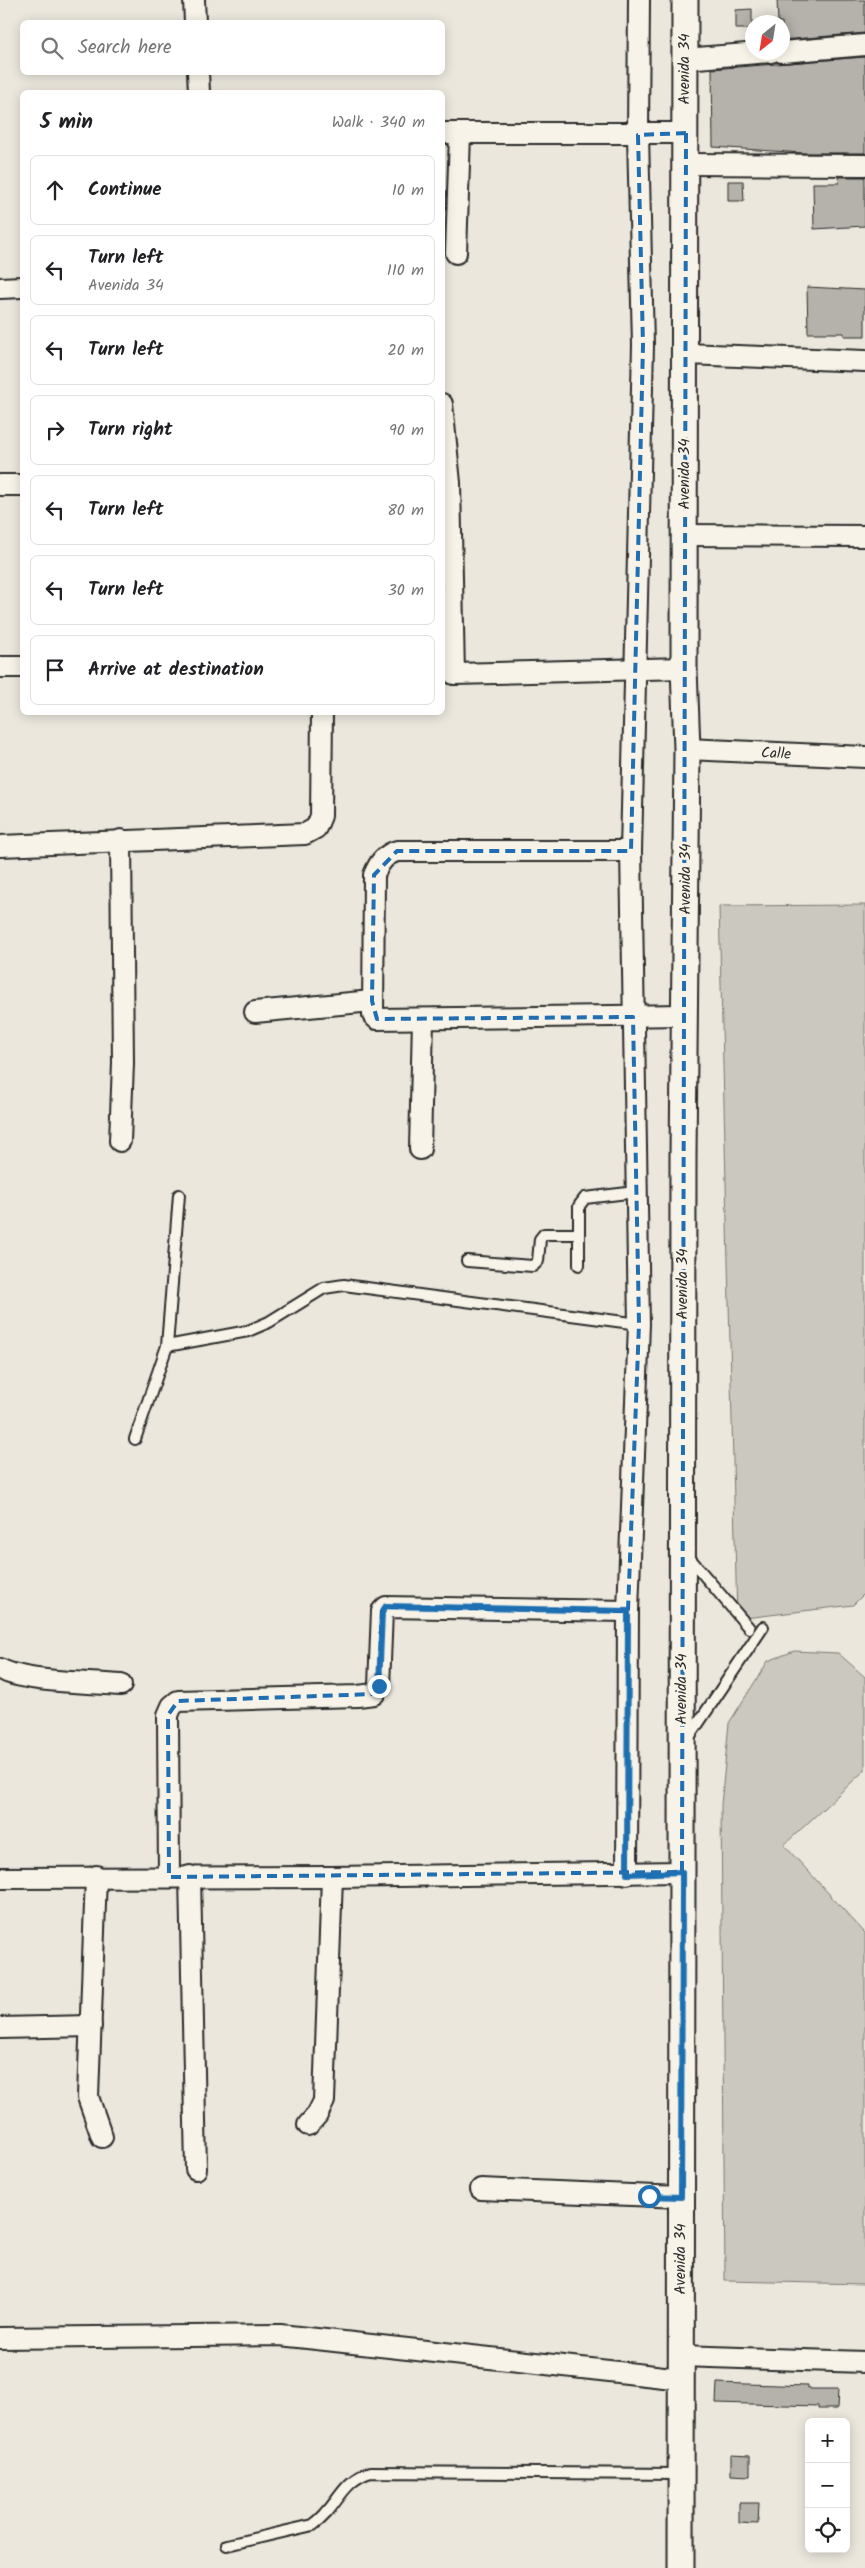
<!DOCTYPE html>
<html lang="en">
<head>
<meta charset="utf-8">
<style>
  :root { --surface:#fff; --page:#f2f2f2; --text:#202124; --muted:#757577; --line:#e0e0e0 }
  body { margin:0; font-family:Kalam,sans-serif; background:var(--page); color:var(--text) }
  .controls { position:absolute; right:15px; bottom:15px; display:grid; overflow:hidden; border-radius:8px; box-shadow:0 2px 12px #0003 }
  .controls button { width:45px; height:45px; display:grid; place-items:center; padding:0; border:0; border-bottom:1px solid var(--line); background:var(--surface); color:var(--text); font:25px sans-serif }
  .compass { position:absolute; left:745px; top:15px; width:45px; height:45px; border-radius:50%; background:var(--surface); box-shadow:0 2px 12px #0003; rotate:210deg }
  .stop { position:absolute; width:15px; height:15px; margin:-11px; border:4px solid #1f6fb2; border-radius:50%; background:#fff }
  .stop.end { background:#1f6fb2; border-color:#fff; box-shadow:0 1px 5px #0008 }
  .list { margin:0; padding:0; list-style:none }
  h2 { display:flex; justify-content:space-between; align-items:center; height:65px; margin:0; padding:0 20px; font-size:21px }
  h2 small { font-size:16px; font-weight:400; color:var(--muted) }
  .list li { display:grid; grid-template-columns:32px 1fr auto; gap:15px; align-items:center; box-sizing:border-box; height:70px; margin:0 10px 10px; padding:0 10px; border:1px solid var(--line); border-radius:8px }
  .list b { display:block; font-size:19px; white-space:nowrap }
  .list p { margin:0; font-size:16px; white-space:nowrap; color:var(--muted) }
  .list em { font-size:16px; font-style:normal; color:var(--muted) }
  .icon { flex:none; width:28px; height:28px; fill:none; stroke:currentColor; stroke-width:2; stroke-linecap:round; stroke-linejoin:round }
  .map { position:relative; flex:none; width:865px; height:2568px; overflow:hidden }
  .search { position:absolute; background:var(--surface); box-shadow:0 2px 12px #0003; left:20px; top:20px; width:425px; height:55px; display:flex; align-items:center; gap:12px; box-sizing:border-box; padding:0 18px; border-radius:8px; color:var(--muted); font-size:19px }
  .panel { position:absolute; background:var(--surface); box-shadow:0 2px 12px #0003; left:20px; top:90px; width:425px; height:625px; border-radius:8px }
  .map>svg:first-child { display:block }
  .green { fill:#cbc8bf; stroke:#7b7a75 }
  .building { fill:#b5b2ab; stroke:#2b2b2b }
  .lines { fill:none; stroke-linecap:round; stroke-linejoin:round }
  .service-casing { stroke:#2b2b2b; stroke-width:14 }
  .minor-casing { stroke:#2b2b2b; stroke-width:24 }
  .tertiary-casing { stroke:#2b2b2b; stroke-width:29 }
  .service { stroke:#f7f3e8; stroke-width:10 }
  .minor { stroke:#f7f3e8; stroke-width:20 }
  .tertiary { stroke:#f7f3e8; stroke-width:25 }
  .route { stroke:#1f6fb2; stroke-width:6 }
  .marked { fill:none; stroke:#1f6fb2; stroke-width:4; stroke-dasharray:10 6; stroke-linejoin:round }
  .labels { text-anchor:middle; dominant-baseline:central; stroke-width:5; stroke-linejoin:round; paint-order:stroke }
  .street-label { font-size:15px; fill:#2b2b2b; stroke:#f7f3e8 }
</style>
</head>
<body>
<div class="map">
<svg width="865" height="2568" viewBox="0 0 865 2568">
  <rect width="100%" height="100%" fill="#ebe7dd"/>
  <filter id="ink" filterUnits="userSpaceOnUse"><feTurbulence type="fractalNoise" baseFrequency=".02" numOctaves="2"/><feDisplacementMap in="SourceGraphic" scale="10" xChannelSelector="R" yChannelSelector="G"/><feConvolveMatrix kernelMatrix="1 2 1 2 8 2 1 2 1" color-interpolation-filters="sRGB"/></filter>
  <g filter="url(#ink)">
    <g class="green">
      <path d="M865 905V1593L853 1605 737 1619 719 906Z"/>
      <path d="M794 1651 838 1653 865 1677V1770L784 1845 865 1933V2284L725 2281 721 1805 729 1723 768 1661Z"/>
    </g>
    <g class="building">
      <path d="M777 0H865V33L782 40V22H778Z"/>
      <path d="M752 9V29H736V10Z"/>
      <path d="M865 57V153H803L713 147 712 69Z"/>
      <path d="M838 177H865V226L814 229 813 183H839Z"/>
      <path d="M728 181H743L744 201H728Z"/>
      <path d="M807 287 865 290V336H844V333H808Z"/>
      <path d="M717 2383 807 2386V2389H838L837 2409H818V2406L716 2403Z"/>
      <path d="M731 2455 750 2456V2476L731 2475Z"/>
      <path d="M739 2503H759L758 2524 739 2523Z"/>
    </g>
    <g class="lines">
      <g class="service-casing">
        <g id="service">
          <path d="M467 1261 533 1266 538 1261 540 1239 544 1234H579"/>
          <path d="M579 1265V1206L585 1198 636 1192"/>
          <path d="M167 1346 179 1195"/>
          <path d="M135 1439 167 1346 248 1331 269 1322 324 1288 344 1285 639 1324"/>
          <path d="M686 1554 749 1628"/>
          <path d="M687 1740 763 1627"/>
          <path d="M227 2545 313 2525C338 2508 340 2481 371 2472L681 2474"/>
        </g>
      </g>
      <g class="minor-casing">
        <g id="minor">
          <path d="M194 0 195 22"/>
          <path d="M782 52 865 45"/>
          <path d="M685 59 771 52"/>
          <path d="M198 72 199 92"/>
          <path d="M442 133H686"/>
          <path d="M686 164 865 165"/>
          <path d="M456 253 460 134"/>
          <path d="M0 288 22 287"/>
          <path d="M686 354 865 361"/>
          <path d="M442 404 450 483 454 674 684 668"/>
          <path d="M0 485H22"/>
          <path d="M685 535 865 536"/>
          <path d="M0 667H22"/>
          <path d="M687 749 865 757"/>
          <path d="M0 846 305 834 316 828 321 816 322 712"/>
          <path d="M631 851H397C384 855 379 863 374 875L373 1015 377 1019 685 1015"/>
          <path d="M255 1012 372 1001"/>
          <path d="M120 1141 123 1063 121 840"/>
          <path d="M420 1149 423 1019"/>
          <path d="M0 1669C26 1683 90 1682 121 1685"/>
          <path d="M627 1874 628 1611 639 1324 631 851 643 345 638 135 639 0"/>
          <path d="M96 1876 88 2097 102 2137"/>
          <path d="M190 1876 196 2169"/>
          <path d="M169 1877 168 1715 172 1706 178 1701 358 1696 374 1694 379 1686 382 1611 386 1607 628 1611"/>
          <path d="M0 1878 332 1877 682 1872"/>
          <path d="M0 2028 91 2026"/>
          <path d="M308 2125 317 2115 324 2101 332 1877"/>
          <path d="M481 2189 681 2197"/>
          <path d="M0 2338 280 2335 682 2379"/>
          <path d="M681 2356 865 2362"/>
        </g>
      </g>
      <g class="tertiary-casing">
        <path id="tertiary" d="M681 2568 683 1157 687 749 684 668 685 0"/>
      </g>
      <use href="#service" class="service"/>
      <use href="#minor" class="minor"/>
      <use href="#tertiary" class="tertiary"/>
    </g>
  </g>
  <g class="lines" filter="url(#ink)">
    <path class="route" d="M379 1686 382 1612 386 1606 628 1611 627 1874 682 1872V1891L681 2197 649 2196"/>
  </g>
  <path class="marked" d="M686 133 682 1872 169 1877 168 1715 178 1701 374 1694 379 1686 382 1611 386 1607 628 1611 639 1324 633 1017 377 1019 372 1001 374 875 397 851H631L643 345 638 135Z"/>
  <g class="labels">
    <g class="street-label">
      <text transform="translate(685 69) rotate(-90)">Avenida 34</text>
      <text transform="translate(685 474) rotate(-90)">Avenida 34</text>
      <text transform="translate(776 754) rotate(3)">Calle</text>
      <text transform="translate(686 879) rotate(-90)">Avenida 34</text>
      <text transform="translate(683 1284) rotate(-90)">Avenida 34</text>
      <text transform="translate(682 1689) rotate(-90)">Avenida 34</text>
      <text transform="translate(681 2259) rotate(-90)">Avenida 34</text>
    </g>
  </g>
</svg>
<div class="controls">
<button>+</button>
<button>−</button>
<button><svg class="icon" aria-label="locate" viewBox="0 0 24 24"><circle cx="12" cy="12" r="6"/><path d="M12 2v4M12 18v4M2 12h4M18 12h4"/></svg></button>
</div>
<svg class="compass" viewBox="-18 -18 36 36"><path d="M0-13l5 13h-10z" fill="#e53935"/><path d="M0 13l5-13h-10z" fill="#757577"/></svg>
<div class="stop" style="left:649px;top:2196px"></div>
<div class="stop end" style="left:379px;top:1686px"></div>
<div class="search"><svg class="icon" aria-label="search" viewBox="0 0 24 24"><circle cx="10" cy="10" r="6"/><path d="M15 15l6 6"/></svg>Search here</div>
<section class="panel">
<h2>5 min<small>Walk · 340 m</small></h2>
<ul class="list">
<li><svg class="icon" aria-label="ahead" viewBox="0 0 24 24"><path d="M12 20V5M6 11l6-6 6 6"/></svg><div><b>Continue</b></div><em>10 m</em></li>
<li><svg class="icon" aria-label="left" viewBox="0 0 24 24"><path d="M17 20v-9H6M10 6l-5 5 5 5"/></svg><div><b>Turn left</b><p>Avenida 34</p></div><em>110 m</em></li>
<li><svg class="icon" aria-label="left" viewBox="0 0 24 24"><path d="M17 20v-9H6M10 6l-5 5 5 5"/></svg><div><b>Turn left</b></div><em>20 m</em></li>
<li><svg class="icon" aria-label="right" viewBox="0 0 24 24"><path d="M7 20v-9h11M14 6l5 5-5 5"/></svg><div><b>Turn right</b></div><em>90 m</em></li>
<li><svg class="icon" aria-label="left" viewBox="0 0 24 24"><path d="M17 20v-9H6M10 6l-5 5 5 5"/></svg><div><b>Turn left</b></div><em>80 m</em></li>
<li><svg class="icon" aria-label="left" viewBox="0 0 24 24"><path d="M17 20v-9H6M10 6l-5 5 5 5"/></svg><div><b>Turn left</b></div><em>30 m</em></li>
<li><svg class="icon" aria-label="arrive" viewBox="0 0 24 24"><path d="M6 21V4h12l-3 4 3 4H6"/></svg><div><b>Arrive at destination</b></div></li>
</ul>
</section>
</div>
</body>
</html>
